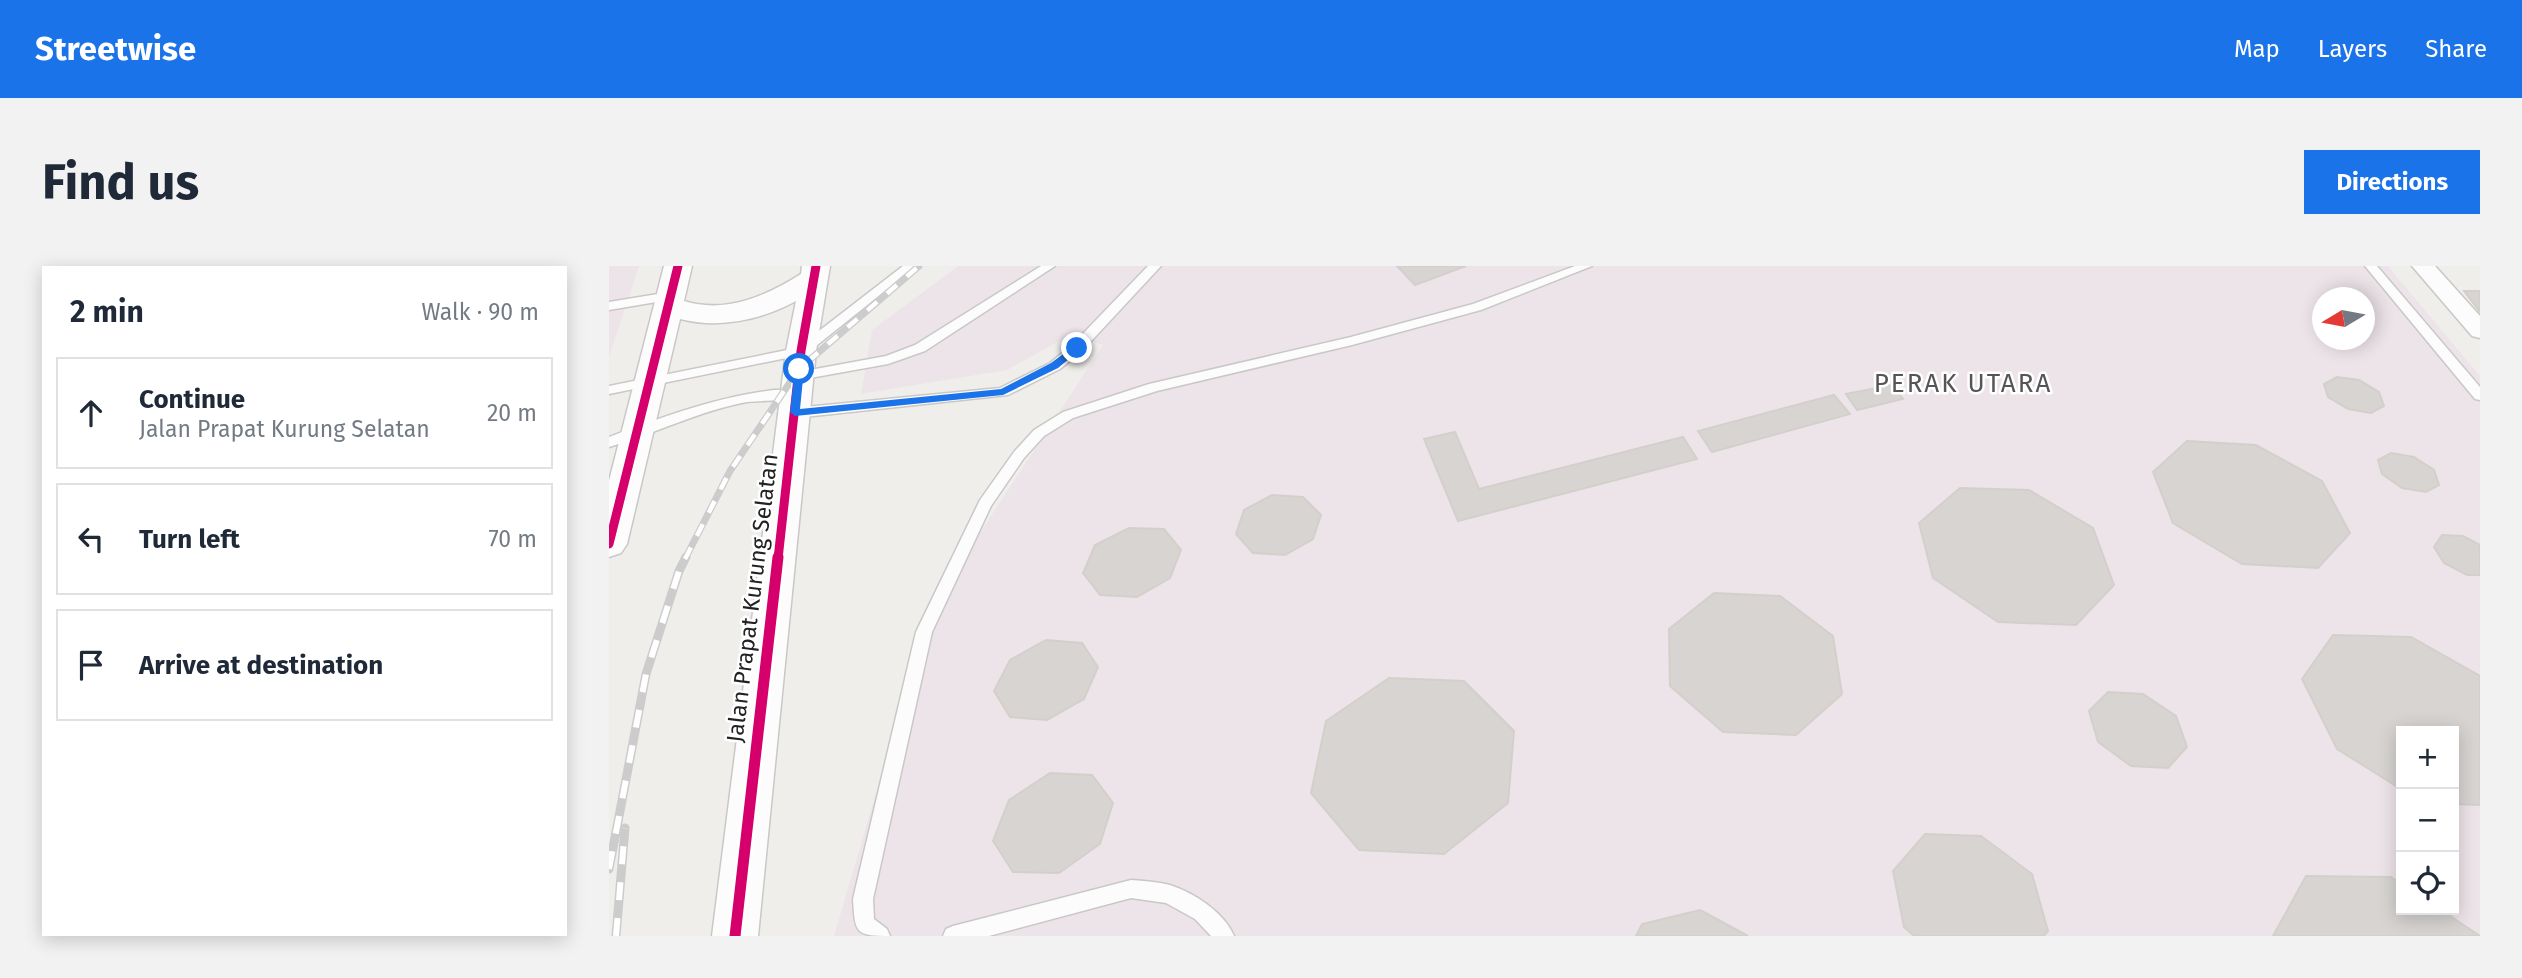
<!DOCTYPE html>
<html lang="en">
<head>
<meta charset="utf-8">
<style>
  :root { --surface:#fff; --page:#f2f2f3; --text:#1f2937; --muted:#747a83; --line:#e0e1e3; --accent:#1a73e8 }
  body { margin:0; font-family:"Fira Sans",sans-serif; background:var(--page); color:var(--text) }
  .controls { position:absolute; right:21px; bottom:21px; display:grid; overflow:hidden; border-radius:0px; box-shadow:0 4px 18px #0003 }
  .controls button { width:63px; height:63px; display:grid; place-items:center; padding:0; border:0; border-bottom:2px solid var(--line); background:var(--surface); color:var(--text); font:35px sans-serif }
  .compass { position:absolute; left:1703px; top:21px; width:63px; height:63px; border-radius:50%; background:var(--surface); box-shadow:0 4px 18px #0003; rotate:260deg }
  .stop { position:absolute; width:21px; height:21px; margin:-16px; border:5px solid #1a73e8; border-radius:50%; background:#fff }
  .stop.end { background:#1a73e8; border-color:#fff; box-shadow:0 2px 7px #0008 }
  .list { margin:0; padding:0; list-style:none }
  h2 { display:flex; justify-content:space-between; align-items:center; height:91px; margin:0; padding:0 28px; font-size:30px }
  h2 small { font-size:23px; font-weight:400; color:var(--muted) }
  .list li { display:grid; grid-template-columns:46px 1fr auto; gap:21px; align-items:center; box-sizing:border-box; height:112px; margin:0 14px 14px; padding:0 14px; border:2px solid var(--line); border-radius:0px }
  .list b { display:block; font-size:26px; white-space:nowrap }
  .list p { margin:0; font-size:23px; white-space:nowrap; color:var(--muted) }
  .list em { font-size:23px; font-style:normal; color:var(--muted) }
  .icon { flex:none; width:38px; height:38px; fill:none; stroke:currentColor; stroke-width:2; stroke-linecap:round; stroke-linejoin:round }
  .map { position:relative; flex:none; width:1871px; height:670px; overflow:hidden; border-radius:0px }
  header { display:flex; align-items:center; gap:42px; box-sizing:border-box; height:98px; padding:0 35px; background:var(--accent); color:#fff }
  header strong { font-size:33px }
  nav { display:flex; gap:38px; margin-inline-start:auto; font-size:24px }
  .intro { display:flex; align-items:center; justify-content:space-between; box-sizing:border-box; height:168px; padding:0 42px }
  h1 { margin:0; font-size:49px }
  .button { padding:18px 32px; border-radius:0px; background:var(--accent); color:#fff; font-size:24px; font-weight:700 }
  main { display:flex; gap:42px; padding:0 42px }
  aside { flex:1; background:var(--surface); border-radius:0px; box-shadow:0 4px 18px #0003 }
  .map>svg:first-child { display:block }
  .industrial { fill:#ede4e9; fill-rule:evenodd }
  .building { fill:#d7d4d2; stroke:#d3d0cc; stroke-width:2 }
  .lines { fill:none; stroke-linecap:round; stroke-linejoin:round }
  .service-casing { stroke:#c9c8c7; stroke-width:3 }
  .minor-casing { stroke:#c9c8c7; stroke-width:3 }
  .tertiary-casing { stroke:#c9c8c7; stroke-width:3 }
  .service { fill:#fdfcfc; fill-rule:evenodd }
  .minor { fill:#fdfcfc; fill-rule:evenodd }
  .tertiary { fill:#fdfcfc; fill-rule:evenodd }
  .rail-far1-casing { stroke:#ccc; stroke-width:7 }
  .rail-casing { stroke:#ccc; stroke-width:9 }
  .rail-far1 { stroke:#fff; stroke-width:4.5; stroke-dasharray:13; stroke-linecap:butt }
  .rail { stroke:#fff; stroke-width:6; stroke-dasharray:18; stroke-linecap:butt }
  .cycleway-far1-casing { stroke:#fff; stroke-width:12 }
  .cycleway-casing { stroke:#fff; stroke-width:16 }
  .cycleway-far1 { stroke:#d6006c; stroke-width:9 }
  .cycleway { stroke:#d6006c; stroke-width:11 }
  .route { fill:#1a73e8 }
  .labels { text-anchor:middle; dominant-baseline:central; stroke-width:5; stroke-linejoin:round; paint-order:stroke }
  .street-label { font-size:23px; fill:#222; stroke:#fff }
  .quarter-label { font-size:26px; letter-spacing:2px; fill:#555; stroke:#fff }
</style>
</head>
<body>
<header>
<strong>Streetwise</strong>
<nav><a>Map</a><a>Layers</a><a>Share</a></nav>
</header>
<div class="intro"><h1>Find us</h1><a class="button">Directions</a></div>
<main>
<aside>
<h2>2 min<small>Walk · 90 m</small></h2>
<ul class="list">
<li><svg class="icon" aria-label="ahead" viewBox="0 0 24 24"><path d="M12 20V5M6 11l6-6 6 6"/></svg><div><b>Continue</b><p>Jalan Prapat Kurung Selatan</p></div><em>20 m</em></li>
<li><svg class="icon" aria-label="left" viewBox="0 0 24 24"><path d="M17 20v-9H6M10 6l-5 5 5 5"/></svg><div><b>Turn left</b></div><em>70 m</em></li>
<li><svg class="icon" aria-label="arrive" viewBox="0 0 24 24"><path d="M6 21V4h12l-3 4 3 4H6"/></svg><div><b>Arrive at destination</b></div></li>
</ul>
</aside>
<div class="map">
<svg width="1871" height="670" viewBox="0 0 1871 670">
  <rect width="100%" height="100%" fill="#f0eeeb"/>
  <g class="industrial">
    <path d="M0 0H30L0 91Z"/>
    <path d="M349 0H1779L1871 110V670H225L276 496 348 302 494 79 463 68 398 104 252 128 263 64ZM1714 32H1756V74H1714ZM1792 465H1845V644H1792Z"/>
  </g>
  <g class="building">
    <path d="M788 0H857L806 19Z"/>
    <path d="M1855 25H1871V46Z"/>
    <path d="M1728 111 1750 114 1770 126 1775 140 1762 147 1739 143 1719 131 1715 118Z"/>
    <path d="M1283 119 1294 133 1248 144 1237 128Z"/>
    <path d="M1225 129 1241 148 1103 186 1089 165Z"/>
    <path d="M846 166 870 223 1074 171 1088 193 849 255 815 173Z"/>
    <path d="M1578 175 1647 179 1713 215 1741 267 1709 302 1633 298 1564 257 1544 206Z"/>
    <path d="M1782 187 1805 191 1825 204 1830 219 1817 226 1793 222 1773 208 1769 194Z"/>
    <path d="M1351 222 1420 224 1484 262 1505 319 1467 359 1389 356 1324 312 1310 257Z"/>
    <path d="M663 229 694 231 712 249 704 273 676 289 644 287 627 268 635 244Z"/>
    <path d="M520 262 555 263 572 284 561 312 528 331 491 329 474 307 486 279Z"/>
    <path d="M1833 269 1854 270 1871 279V309H1858L1835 297 1825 281Z"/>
    <path d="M1105 327 1171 330 1224 370 1233 428 1187 469 1114 466 1061 420 1060 363Z"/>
    <path d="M1724 369 1802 371 1871 410V539L1845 538V465H1792V523L1728 483 1693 413Z"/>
    <path d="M437 374 473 377 489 401 475 433 438 454 401 451 385 425 401 394Z"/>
    <path d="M780 412 855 415 905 465 899 537 835 588 750 584 702 527 717 455Z"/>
    <path d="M1499 426 1534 428 1567 450 1578 481 1559 502 1522 500 1489 476 1480 445Z"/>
    <path d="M441 507 483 509 504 537 491 578 450 607 404 606 384 575 400 534Z"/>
    <path d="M1316 568 1372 570 1423 608 1439 665 1435 670H1305L1295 661 1284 605Z"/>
    <path d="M1697 610 1782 611 1792 618V644H1832L1871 670H1664Z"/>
    <path d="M1091 644 1139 670H1027L1033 658Z"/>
  </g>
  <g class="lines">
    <g class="service-casing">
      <g id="service">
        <path d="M294 0H307L197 88 0 128V120L188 82Z"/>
        <path d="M432 0H446L316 85 279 98 190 114 183 110 190 106 277 90 306 79Z"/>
        <path d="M539 0H552L473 85 451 103 399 129 186 152 179 147 186 142 391 122 441 97 463 79Z"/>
        <path d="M966 0H983L872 44 743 79 548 125 464 152 435 170 415 192 382 240 323 366 264 633 265 653 278 663 281 670C246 670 246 667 244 633L307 366 371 234 405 186 425 164 454 146 540 118 742 71 864 38Z"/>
        <path d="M1756 0H1768L1871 121V134L1866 133Z"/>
        <path d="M61 26 67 30 65 33 0 44V36Z"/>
        <path d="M165 124H189L196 128C188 136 152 134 138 136 90 145 47 167 0 181V171C54 151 107 131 165 124Z"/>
        <path d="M522 614C535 615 549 616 561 619 585 627 615 646 625 670H602L586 653 557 637 522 632 380 670H334L337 663 344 660Z"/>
      </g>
    </g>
    <g class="minor-casing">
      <path id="minor" d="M1803 0H1826L1871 50V72L1863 70Z"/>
    </g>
    <g class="tertiary-casing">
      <path id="tertiary" d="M55 0H83L75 35C117 48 157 30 192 8L193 0H221L207 85 149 670H103L177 85 187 35C152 54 110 63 71 53L18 278 12 287 0 291V215Z"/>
    </g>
    <use href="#service" class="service"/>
    <use href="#minor" class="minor"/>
    <use href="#tertiary" class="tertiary"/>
    <g class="rail-far1-casing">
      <path id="rail-far1" d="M76 293 121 205 190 103 310 0"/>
    </g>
    <g class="rail-casing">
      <g id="rail">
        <path d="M0 603 37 408 70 305 77 291"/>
        <path d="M7 670 16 562"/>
      </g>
    </g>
    <use href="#rail-far1" class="rail-far1"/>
    <use href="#rail" class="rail"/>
    <g class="cycleway-far1-casing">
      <g id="cycleway-far1">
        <path d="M0 278 69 0"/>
        <path d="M169 293 192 85 207 0"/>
      </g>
    </g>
    <g class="cycleway-casing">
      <path id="cycleway" d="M126 670 169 291"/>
    </g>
    <use href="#cycleway-far1" class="cycleway-far1"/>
    <use href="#cycleway" class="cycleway"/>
  </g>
  <path class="route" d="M465 80 473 82 449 102 394 129 186 150 181 146 186 103 190 100 195 103 191 143 392 123 442 97Z"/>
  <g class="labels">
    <g class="street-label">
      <text transform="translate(143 332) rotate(-83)">Jalan Prapat Kurung Selatan</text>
    </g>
    <g class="quarter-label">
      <text x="1354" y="117">PERAK UTARA</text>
    </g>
  </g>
</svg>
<div class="controls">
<button>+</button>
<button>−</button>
<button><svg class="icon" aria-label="locate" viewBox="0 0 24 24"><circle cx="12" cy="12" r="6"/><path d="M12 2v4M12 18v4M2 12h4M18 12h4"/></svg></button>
</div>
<svg class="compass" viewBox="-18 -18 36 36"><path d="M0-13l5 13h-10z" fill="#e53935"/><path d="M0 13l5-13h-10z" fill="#747a83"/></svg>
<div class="stop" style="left:190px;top:103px"></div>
<div class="stop end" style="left:468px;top:82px"></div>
</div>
</main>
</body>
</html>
